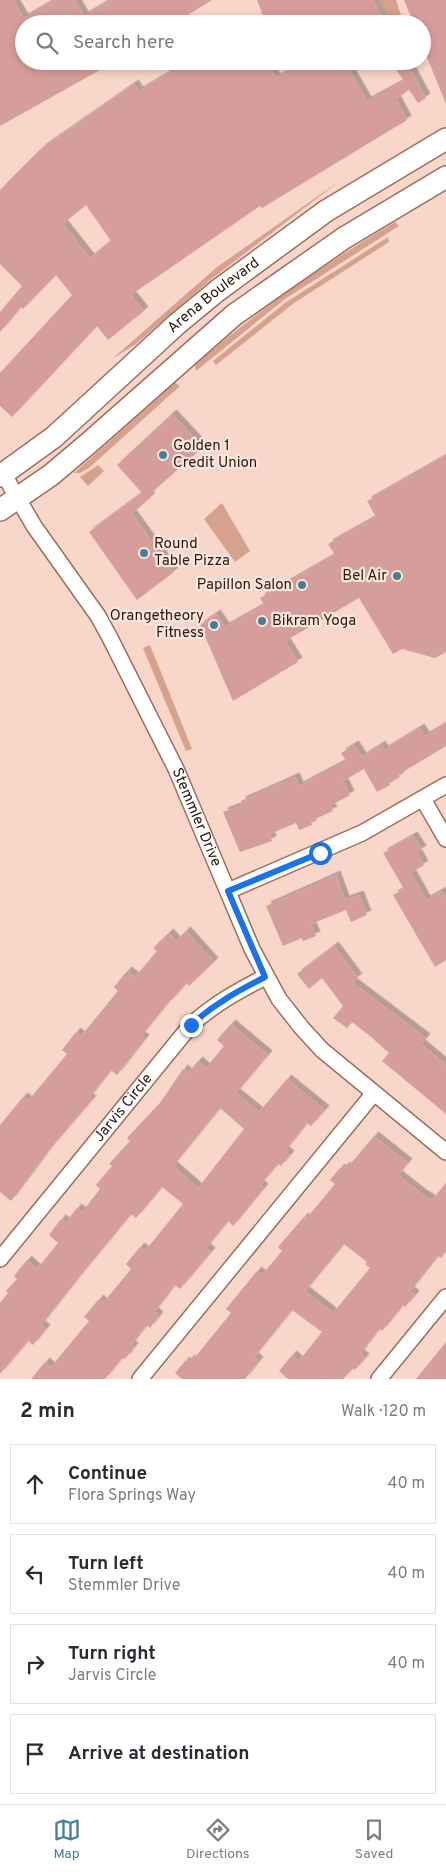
<!DOCTYPE html>
<html lang="en">
<head>
<meta charset="utf-8">
<style>
  :root { --surface:#fff; --page:#f7f7f7; --text:#2b2b33; --muted:#7c7c81; --line:#e1e1e2; --accent:#428196 }
  body { margin:0; font-family:Overpass,sans-serif; background:var(--page); color:var(--text) }
  .stop { position:absolute; width:15px; height:15px; margin:-11px; border:4px solid #1a73e8; border-radius:50%; background:#fff }
  .stop.end { background:#1a73e8; border-color:#fff; box-shadow:0 1px 5px #0008 }
  .list { margin:0; padding:0; list-style:none }
  h2 { display:flex; justify-content:space-between; align-items:center; height:65px; margin:0; padding:0 20px; font-size:21px }
  h2 small { font-size:16px; font-weight:400; color:var(--muted) }
  .list li { display:grid; grid-template-columns:32px 1fr auto; gap:15px; align-items:center; box-sizing:border-box; height:80px; margin:0 10px 10px; padding:0 10px; border:1px solid var(--line); border-radius:0px }
  .list b { display:block; font-size:19px; white-space:nowrap }
  .list p { margin:0; font-size:16px; white-space:nowrap; color:var(--muted) }
  .list em { font-size:16px; font-style:normal; color:var(--muted) }
  .icon { flex:none; width:28px; height:28px; fill:none; stroke:currentColor; stroke-width:2; stroke-linecap:round; stroke-linejoin:round }
  .map { position:relative; flex:none; width:446px; height:1379px; overflow:hidden }
  .search { position:absolute; background:var(--surface); box-shadow:0 2px 8px #0003; left:15px; right:15px; top:15px; height:55px; display:flex; align-items:center; gap:12px; box-sizing:border-box; padding:0 18px; border-radius:28px; color:var(--muted); font-size:19px }
  .sheet { height:425px; background:var(--surface) }
  nav { display:flex; justify-content:space-around; align-items:center; box-sizing:border-box; height:70px; border-top:1px solid var(--line); background:var(--surface); font-size:14px; color:var(--muted) }
  nav a { display:grid; justify-items:center; gap:2px }
  nav .on { color:var(--accent) }
  .map>svg:first-child { display:block }
  .green { fill:#d6a18d }
  .building { fill:#d69e9b; fill-rule:evenodd; filter:url(#shadow) }
  .lines { fill:none; stroke-linecap:round; stroke-linejoin:round }
  .street-casing { stroke:#9e6e5b; stroke-width:18 }
  .secondary-casing { stroke:#9e6e5b; stroke-width:24 }
  .street { stroke:#fff; stroke-width:15 }
  .secondary { stroke:#fff; stroke-width:21 }
  .route { stroke:#1a73e8; stroke-width:6 }
  .poi-dot { fill:#428196; stroke:#fde6de; stroke-width:2 }
  .labels { text-anchor:middle; dominant-baseline:central; stroke-width:4.5; stroke-linejoin:round; paint-order:stroke }
  .street-label { font-size:15px; fill:#2c1811; stroke:#fde6de }
  .poi-label { font-size:15px; fill:#2c1811; stroke:#fde6de; text-anchor:start }
</style>
</head>
<body>
<div class="map">
<svg width="446" height="1379" viewBox="0 0 446 1379">
  <defs>
    <filter id="shadow"><feDropShadow dx="4.5" dy="-4.5" stdDeviation="0" flood-color="#0004"/></filter>
  </defs>
  <rect width="100%" height="100%" fill="#f8d6ca"/>
  <g class="green">
    <path d="M380 0H396L404 24H393Z"/>
    <path d="M341 180 210 280 136 344 112 359 217 267Z"/>
    <path d="M395 222 399 226 285 299 196 371 195 365C257 311 324 264 395 222Z"/>
    <path d="M388 237 389 242 294 303 216 365 213 361 285 303Z"/>
    <path d="M175 383 180 386 89 468 80 473H74Z"/>
    <path d="M98 465 104 471 88 486 80 477Z"/>
    <path d="M222 503 250 551 235 562 204 519Z"/>
    <path d="M150 645 192 749 186 751 143 648Z"/>
  </g>
  <g class="building">
    <path d="M0 0H13L24 18 55 0H75L84 16 111 0H212L173 24H24V61H116L0 126Z"/>
    <path d="M257 0H373L386 24H266Z"/>
    <path d="M404 0H446V104L422 45V24H414Z"/>
    <path d="M189 61H266L276 78 304 61H344L367 101 404 81 390 61H406L426 98 418 103 409 90 396 99 407 120 262 208 260 206 131 295 144 311 108 340 97 326 12 417 0 406V373L72 295 56 275 23 309 21 307 0 332V312L22 286 0 264V190L42 148 134 84 139 91ZM86 205 111 241 90 258 63 224Z"/>
    <path d="M172 414 203 447 149 495 151 497 132 514 174 572 137 600 89 532 142 493 117 465Z"/>
    <path d="M446 456V652L435 658 402 649 393 654 359 598 285 641 298 662 233 701 200 625 216 614 225 627 264 605 260 598 335 555 328 544 376 517 367 501Z"/>
    <path d="M446 724V746L398 775 400 777 389 783 390 785 377 792 364 769 343 781 350 795 330 806 333 811 311 821 312 825 299 830 296 823 270 834 272 841 240 852 223 812 242 805 241 801 295 777 299 786 346 761 341 753 354 745 362 757 381 745 384 750 420 728 425 736Z"/>
    <path d="M413 836 422 850 417 853 424 865 411 873 426 900 442 891 446 898V960L435 967 393 895 404 889 383 853Z"/>
    <path d="M336 875 345 900 359 895 367 915 351 922 346 910 311 924 316 936 303 941 302 938 283 946 266 906Z"/>
    <path d="M186 931 214 962 189 986 186 983 172 1000 171 999 141 1036 145 1039 117 1075 111 1070 89 1098 92 1100 49 1150 11 1201 0 1192V1125L23 1097 28 1101 67 1054 62 1050 76 1032 81 1036 118 991 114 987 127 971 135 977 157 951 153 948 169 933 176 941Z"/>
    <path d="M334 946 358 978 352 982 426 1038 421 1044 446 1065V1114L382 1061 389 1053 370 1036 352 1022 347 1028 333 1018 343 1006 322 978 309 989 297 974Z"/>
    <path d="M231 1024 268 1055 236 1093 237 1094 259 1112 287 1079 325 1110 311 1126 307 1123 285 1151 290 1155 281 1166 278 1164 260 1185 264 1188 233 1226 228 1221 206 1248 211 1252 180 1289 175 1285 154 1312 159 1316 150 1328 147 1325 131 1345 134 1347 125 1359 122 1358 105 1379H31L45 1362 51 1367 89 1321 84 1317 99 1299 103 1303 131 1269 126 1264 140 1247 145 1251 183 1204 162 1187 136 1218 131 1214 79 1277 41 1325 46 1329 33 1345 28 1341 0 1374V1303L8 1293 6 1291 17 1279 14 1276 27 1260 37 1269 58 1243 49 1235 61 1219 66 1222 77 1208 82 1212 100 1189 96 1185 112 1166 109 1164 130 1141 127 1138 160 1103 183 1069 188 1073 198 1061 206 1068 224 1046 217 1040ZM220 1108 244 1129 198 1188 173 1166Z"/>
    <path d="M374 1136 408 1163 398 1175 422 1194 432 1200 446 1183V1251L441 1258 438 1256 410 1291 415 1295 405 1307 403 1305 382 1331 379 1329 360 1354 365 1358 355 1370 353 1368 343 1379H288L279 1371 292 1355 299 1361 322 1332 292 1310 254 1357 259 1361 245 1379H182L175 1373 185 1361 187 1363 190 1359 192 1361 231 1313 226 1309 257 1271 262 1275 282 1251 278 1247 304 1217 306 1219 335 1184 330 1180 340 1168 342 1170 345 1166 347 1168ZM344 1244 367 1262 365 1264 370 1268 333 1313 305 1291Z"/>
    <path d="M446 1342V1379H416Z"/>
  </g>
  <g class="lines">
    <g class="street-casing">
      <g id="street">
        <path id="s1" d="M3 473 34 526 98 616 109 636 176 769 252 949 279 999 301 1027 322 1050 446 1152"/>
        <path d="M423 799 446 839"/>
        <path d="M228 891 362 833 446 785"/>
        <path id="s2" d="M0 1259 191 1025C214 1004 238 991 265 977"/>
        <path d="M140 1379 374 1093"/>
        <path d="M379 1379 446 1297"/>
      </g>
    </g>
    <g class="secondary-casing">
      <g id="secondary">
        <path id="s3" d="M0 476 54 437 177 324 217 291 326 211 446 139"/>
        <path d="M0 510 51 475 90 442 234 315 344 238 446 177"/>
      </g>
    </g>
    <use href="#street" class="street"/>
    <use href="#secondary" class="secondary"/>
  </g>
  <g class="lines">
    <path class="route" d="M191 1025C214 1004 238 991 265 977L228 891 320 853"/>
  </g>
  <g class="poi-dot">
    <circle cx="163" cy="455" r="5"/>
    <circle cx="144" cy="553" r="5"/>
    <circle cx="397" cy="576" r="5"/>
    <circle cx="302" cy="585" r="5"/>
    <circle cx="262" cy="621" r="5"/>
    <circle cx="214" cy="625" r="5"/>
  </g>
  <g class="labels">
    <g class="street-label">
      <text stroke="none"><textPath href="#s3" startOffset="280">Arena Boulevard</textPath></text>
      <text stroke="none"><textPath href="#s1" startOffset="396">Stemmler Drive</textPath></text>
      <text stroke="none"><textPath href="#s2" startOffset="195">Jarvis Circle</textPath></text>
    </g>
    <g class="poi-label">
      <text x="173" y="446">Golden 1<tspan x="173" dy="17">Credit Union</tspan></text>
      <text x="154" y="544">Round<tspan x="154" dy="17">Table Pizza</tspan></text>
      <text x="387" y="576" text-anchor="end">Bel Air</text>
      <text x="292" y="585" text-anchor="end">Papillon Salon</text>
      <text x="204" y="616" text-anchor="end">Orangetheory<tspan x="204" dy="17">Fitness</tspan></text>
      <text x="272" y="621">Bikram Yoga</text>
    </g>
  </g>
</svg>
<div class="stop" style="left:320px;top:853px"></div>
<div class="stop end" style="left:191px;top:1025px"></div>
<div class="search"><svg class="icon" aria-label="search" viewBox="0 0 24 24"><circle cx="10" cy="10" r="6"/><path d="M15 15l6 6"/></svg>Search here</div>
</div>
<section class="sheet">
<h2>2 min<small>Walk · 120 m</small></h2>
<ul class="list">
<li><svg class="icon" aria-label="ahead" viewBox="0 0 24 24"><path d="M12 20V5M6 11l6-6 6 6"/></svg><div><b>Continue</b><p>Flora Springs Way</p></div><em>40 m</em></li>
<li><svg class="icon" aria-label="left" viewBox="0 0 24 24"><path d="M17 20v-9H6M10 6l-5 5 5 5"/></svg><div><b>Turn left</b><p>Stemmler Drive</p></div><em>40 m</em></li>
<li><svg class="icon" aria-label="right" viewBox="0 0 24 24"><path d="M7 20v-9h11M14 6l5 5-5 5"/></svg><div><b>Turn right</b><p>Jarvis Circle</p></div><em>40 m</em></li>
<li><svg class="icon" aria-label="arrive" viewBox="0 0 24 24"><path d="M6 21V4h12l-3 4 3 4H6"/></svg><div><b>Arrive at destination</b></div></li>
</ul>
</section>
<nav>
<a class="on"><svg class="icon" aria-label="map" viewBox="0 0 24 24"><path d="M3 6l6-2 6 2 6-2v14l-6 2-6-2-6 2zM9 4v14M15 6v14"/></svg>Map</a>
<a><svg class="icon" aria-label="directions" viewBox="0 0 24 24"><path d="M12 3l9 9-9 9-9-9zM9 14v-3h6M13 9l2 2-2 2"/></svg>Directions</a>
<a><svg class="icon" aria-label="saved" viewBox="0 0 24 24"><path d="M7 4h10v16l-5-4-5 4z"/></svg>Saved</a>
</nav>
</body>
</html>
